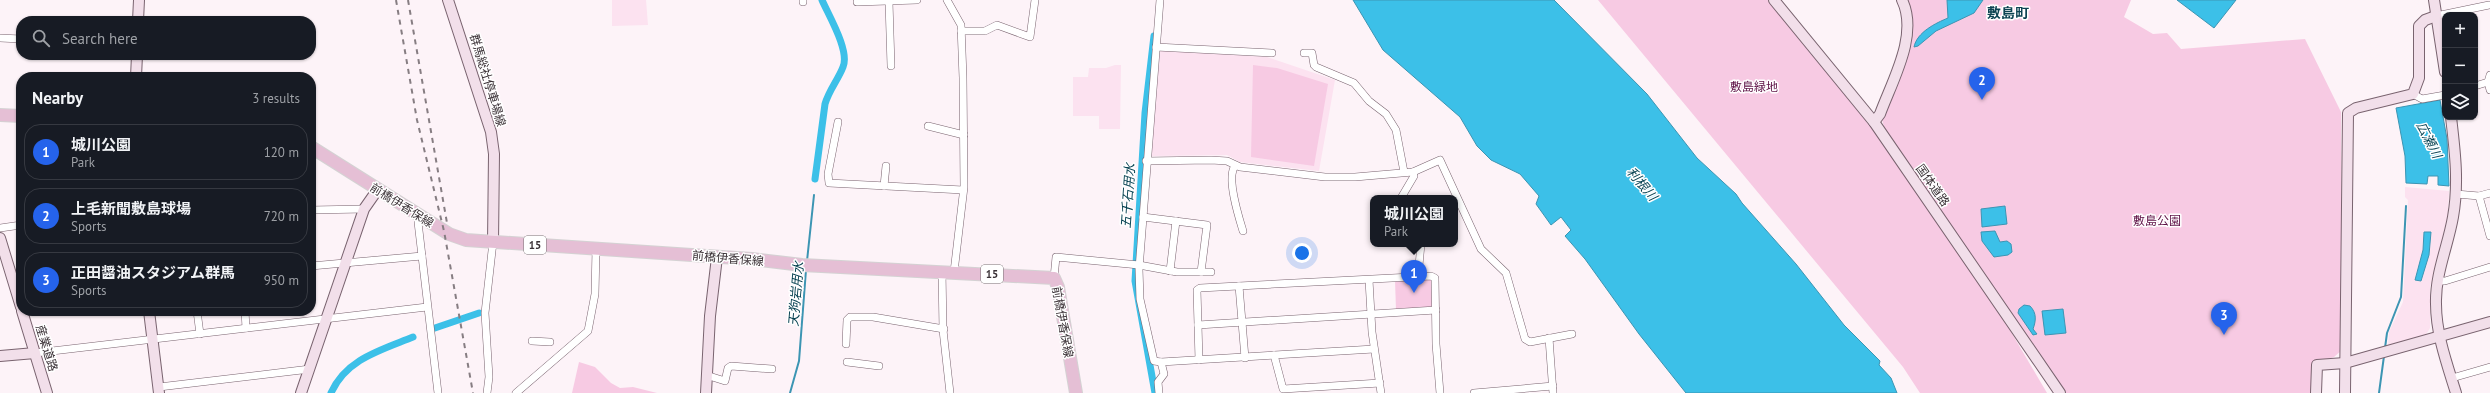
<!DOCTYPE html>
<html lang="en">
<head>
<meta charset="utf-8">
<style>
  :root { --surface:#171b24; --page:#20242c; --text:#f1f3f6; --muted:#9ea1a6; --line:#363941; --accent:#2563eb }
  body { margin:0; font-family:"PT Sans","Noto Sans JP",sans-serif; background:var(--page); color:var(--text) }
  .controls { position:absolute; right:12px; top:12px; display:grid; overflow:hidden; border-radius:8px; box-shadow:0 1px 3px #0004 }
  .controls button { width:36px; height:36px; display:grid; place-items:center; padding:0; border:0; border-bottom:1px solid var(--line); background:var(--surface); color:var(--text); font:20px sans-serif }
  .you { position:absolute; left:1302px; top:253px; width:14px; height:14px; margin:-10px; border:3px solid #fff; border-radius:50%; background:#1a73e8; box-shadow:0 0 0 6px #1a73e833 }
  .badge { display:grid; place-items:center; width:26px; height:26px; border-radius:50%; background:var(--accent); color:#fff; font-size:13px; font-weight:700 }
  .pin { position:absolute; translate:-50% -33px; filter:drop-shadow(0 1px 2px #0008) }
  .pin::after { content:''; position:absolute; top:21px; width:14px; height:12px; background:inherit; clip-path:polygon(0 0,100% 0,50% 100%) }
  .popup { position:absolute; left:1370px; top:195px; width:88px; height:52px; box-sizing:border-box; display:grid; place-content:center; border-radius:8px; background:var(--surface); filter:drop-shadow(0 1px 3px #0005); font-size:13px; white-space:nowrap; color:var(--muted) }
  .popup b { font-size:15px; color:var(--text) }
  .popup::after { content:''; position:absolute; left:50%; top:100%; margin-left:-8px; border:8px solid transparent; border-top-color:var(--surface) }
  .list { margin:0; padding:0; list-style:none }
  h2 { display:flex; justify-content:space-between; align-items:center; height:52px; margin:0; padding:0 16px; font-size:17px }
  h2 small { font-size:13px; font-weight:400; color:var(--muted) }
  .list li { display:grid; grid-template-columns:26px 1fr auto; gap:12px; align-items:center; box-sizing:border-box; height:56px; margin:0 8px 8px; padding:0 8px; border:1px solid var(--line); border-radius:16px }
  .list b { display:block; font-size:15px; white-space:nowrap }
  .list p { margin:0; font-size:13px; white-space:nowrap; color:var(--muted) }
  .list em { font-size:13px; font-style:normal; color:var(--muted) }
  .icon { flex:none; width:22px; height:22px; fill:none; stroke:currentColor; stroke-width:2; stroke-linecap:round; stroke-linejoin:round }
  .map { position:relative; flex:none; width:2490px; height:393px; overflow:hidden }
  .search { position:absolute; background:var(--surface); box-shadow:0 1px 3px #0004; left:16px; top:16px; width:300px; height:44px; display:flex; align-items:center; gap:10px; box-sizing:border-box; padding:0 14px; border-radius:16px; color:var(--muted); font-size:15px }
  .panel { position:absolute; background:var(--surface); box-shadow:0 1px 3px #0004; left:16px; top:72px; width:300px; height:244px; border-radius:16px }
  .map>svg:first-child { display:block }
  .built { fill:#fce2f0 }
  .green { fill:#f7cae3 }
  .water { fill:#3cc0e8; stroke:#3c95b3 }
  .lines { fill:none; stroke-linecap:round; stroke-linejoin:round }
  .stream { stroke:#3c95b3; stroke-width:2 }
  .canal { stroke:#3cc0e8; stroke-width:7 }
  .street-casing { stroke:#79636f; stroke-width:8 }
  .secondary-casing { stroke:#79636f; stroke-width:12 }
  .primary-casing { stroke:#d4d2d3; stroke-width:14 }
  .street { stroke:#fff; stroke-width:7 }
  .secondary { stroke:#f2dfea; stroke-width:10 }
  .primary { stroke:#e5bfd5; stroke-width:12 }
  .rail { stroke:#867d82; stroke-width:2; stroke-dasharray:5 5; stroke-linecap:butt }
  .labels { text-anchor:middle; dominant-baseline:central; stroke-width:3; stroke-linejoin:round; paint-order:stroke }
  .shield { fill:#fff; stroke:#767073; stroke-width:1 }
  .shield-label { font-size:11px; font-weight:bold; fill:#3b3237 }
  .street-label { font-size:12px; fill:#3b3237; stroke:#fff }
  .park-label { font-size:12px; fill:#5d1045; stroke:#fff }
  .water-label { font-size:13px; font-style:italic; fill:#033f4f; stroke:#fff }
  .quarter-label { font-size:14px; font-weight:bold; fill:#0c4352; stroke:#fff }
</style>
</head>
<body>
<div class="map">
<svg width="2490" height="393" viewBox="0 0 2490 393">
  <rect width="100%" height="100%" fill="#fdf3f8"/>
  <g class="built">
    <path d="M612 0H646L648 25 612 26Z"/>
    <path d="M1159 50 1267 57 1335 80 1319 171 1240 162 1227 155 1150 156Z"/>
    <path d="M1115 65H1121L1120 129H1099V116H1073V77H1088L1089 68H1106Z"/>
    <path d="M2405 187 2449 191 2448 215 2430 287V328L2425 336 2388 346 2389 332 2403 302 2408 200 2405 197Z"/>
  </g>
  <g class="green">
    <path d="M1598 0H1768L1878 136 2007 325 2047 393H1920L1903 367Z"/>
    <path d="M1907 0H2131L2124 17 2153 34 2167 33 2181 49 2305 39 2341 112 2342 350 2334 357 2312 364 2313 393H2066L1885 130 1882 120 1911 41 1912 19Z"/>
    <path d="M1253 65 1277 68 1328 84 1314 166 1251 157Z"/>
    <path d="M1429 278 1432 280 1433 306 1430 309 1396 310 1395 280Z"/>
    <path d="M579 362 595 367 611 383 620 388 633 387 657 393H572Z"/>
  </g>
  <g class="water">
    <path d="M1353 0H1554L1647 94 1697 158 1736 194 1742 203 1796 264 1844 325 1880 361 1879 365 1891 378 1897 393H1686L1639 334 1585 259 1565 236 1571 230 1561 217 1551 225 1536 204 1539 196 1520 174 1491 160 1477 146 1460 117 1383 50Z"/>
    <path d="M1947 0H1983L1974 13 1936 31 1918 46 1914 47C1917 32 1936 23 1948 18Z"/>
    <path d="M2177 0H2236L2214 28Z"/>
    <path d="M2440 100 2447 139 2449 186 2438 185V176H2428L2427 184 2406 183 2405 156 2396 108Z"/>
    <path d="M2005 206 2007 224 1982 227 1981 209Z"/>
    <path d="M1995 231 2000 242 2007 241 2011 244 2012 252 2008 255 1994 257 1982 241 1981 232Z"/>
    <path d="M2424 232H2431L2429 255 2421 281 2415 280 2423 250Z"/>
    <path d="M2024 305 2030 306C2037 313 2036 321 2033 329L2037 334 2033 335 2018 313 2019 309Z"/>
    <path d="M2063 309 2066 333 2045 335 2042 311Z"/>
  </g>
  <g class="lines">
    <g class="stream">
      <path d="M807 261 814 195"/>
      <path d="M2385 348 2387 333 2401 297 2406 206"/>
      <path d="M790 393 799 361 806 270"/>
      <path d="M2379 393 2384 356"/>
    </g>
    <g class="canal">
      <path d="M1154 36 1145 113 1135 281 1155 393"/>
      <path d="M815 179 825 104C829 90 838 80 843 67 850 51 829 16 822 0"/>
      <path d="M432 329 479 313"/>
      <path d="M331 393C346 359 381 350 413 337"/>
    </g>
    <g class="street-casing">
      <g id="street">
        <path d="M803 0V2"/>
        <path d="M947 0 961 25 963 78 964 187 954 272"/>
        <path d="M1160 0 1139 269 1140 299 1154 361 1161 362 1374 349"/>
        <path d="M857 2 917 0"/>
        <path d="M889 2 891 66"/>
        <path d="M2436 16 2489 5"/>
        <path d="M961 31H985L997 25 1030 37 1035 0"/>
        <path d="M0 38 21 39"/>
        <path d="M1156 47 1272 53"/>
        <path d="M1304 53H1312L1314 65 1316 67 1354 83 1369 101 1386 114 1396 130 1404 172"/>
        <path d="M2490 75 2488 82 2490 90"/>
        <path d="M2475 86 2488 82"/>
        <path d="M2413 94 2422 99 2445 95"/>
        <path d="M838 122 828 174 829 183 963 190"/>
        <path d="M928 126 964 135"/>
        <path d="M1146 161 1211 160 1227 161 1240 167 1325 177H1355L1413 172 1440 160 1481 249 1506 273 1525 339 1530 342 1572 334"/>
        <path d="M1235 166C1226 177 1239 218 1243 231"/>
        <path d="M884 186 886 166"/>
        <path d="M2456 194 2479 196 2490 193"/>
        <path d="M2479 196 2490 236"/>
        <path d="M1401 198 1414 176 1413 172"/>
        <path d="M311 210 364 209"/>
        <path d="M421 216 418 222 438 393"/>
        <path d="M1143 217 1207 225 1201 272"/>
        <path d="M0 228 21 225"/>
        <path d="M311 266 422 256"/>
        <path d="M942 271 943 330 950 393"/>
        <path d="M1170 271 1176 221"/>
        <path d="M1418 276 1421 244"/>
        <path d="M1054 278 1056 257 1139 265 1177 272H1211"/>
        <path d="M1369 280 1372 332 1381 393"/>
        <path d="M2438 281H2445L2490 267"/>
        <path d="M1239 286 1245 358"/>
        <path d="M197 311 200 334"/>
        <path d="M245 311 246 328"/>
        <path d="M1198 325 1436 310"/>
        <path d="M1549 338 1553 393"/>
        <path d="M532 341 550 342"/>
        <path d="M846 344 847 320 850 317H873L944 329"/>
        <path d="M35 353 427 307"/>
        <path d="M1274 355 1283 389 1380 383"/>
        <path d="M1199 360 1197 290 1200 288 1431 276 1435 278 1436 344 1440 393"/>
        <path d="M847 362 879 366"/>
        <path d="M706 375 725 381 728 368 731 366 772 369"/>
        <path d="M2452 378 2490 367"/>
        <path d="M159 387 310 369"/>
        <path d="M487 393 489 377 485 313 493 242"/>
        <path d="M516 393 588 331 595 294 596 249"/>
        <path d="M1159 393 1158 382 1164 374 1161 362"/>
        <path d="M1474 393 1553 386"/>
      </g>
    </g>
    <g class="secondary-casing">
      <g id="secondary">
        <path d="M448 0 491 132 494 154 493 242"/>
        <path d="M1774 0 1874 122 2060 393"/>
        <path d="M2434 0 2445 72"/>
        <path d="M138 21 139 0"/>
        <path d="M136 77 137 55"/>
        <path d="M2451 117C2455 151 2459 183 2453 217 2448 246 2435 274 2436 304 2436 334 2447 364 2456 393"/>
        <path d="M1874 122 1880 114C1892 81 1919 35 1902 0"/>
        <path d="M0 238 21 307"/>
        <path d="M22 311 47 393"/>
        <path d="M149 311 159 393"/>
        <path d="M0 356 35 353"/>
        <path d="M301 393 364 209 378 189"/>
        <path d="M706 393 710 316 717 257"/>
        <path d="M2316 393 2317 365 2345 363 2490 322"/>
        <path d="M2345 393 2348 113 2356 108 2413 94 2419 78V26L2425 20 2436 16"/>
      </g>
    </g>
    <g class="primary-casing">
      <g id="primary">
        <path d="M0 115 21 116"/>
        <path d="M311 147 449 234 466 240 752 259 802 265 1054 278 1058 287 1076 393"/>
      </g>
    </g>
    <use href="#street" class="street"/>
    <use href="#secondary" class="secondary"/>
    <use href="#primary" class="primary"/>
    <g class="rail">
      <path d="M396 0 417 120 444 231 473 393"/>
      <path d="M408 0 447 223"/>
    </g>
  </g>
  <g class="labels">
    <g class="shield">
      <rect x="524" y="236" width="22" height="18" rx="3"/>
      <rect x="981" y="265" width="22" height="18" rx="3"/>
    </g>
    <g class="shield-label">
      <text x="535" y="245">15</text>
      <text x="992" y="274">15</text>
    </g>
    <g class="street-label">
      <text transform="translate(488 80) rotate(73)">群馬総社停車場線</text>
      <text transform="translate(1933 185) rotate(55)">国体道路</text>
      <text transform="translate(402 205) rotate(32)">前橋伊香保線</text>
      <text transform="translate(728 258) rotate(5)">前橋伊香保線</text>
      <text transform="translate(1063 322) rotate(80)">前橋伊香保線</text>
      <text transform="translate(47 348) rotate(73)">産業道路</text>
    </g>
    <g class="park-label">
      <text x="1754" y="86">敷島緑地</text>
      <text x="2157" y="220">敷島公園</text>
    </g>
    <g class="water-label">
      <text transform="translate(2429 140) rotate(63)">広瀬川</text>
      <text transform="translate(1642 184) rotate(50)">利根川</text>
      <text transform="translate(1128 196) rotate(-86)">五千石用水</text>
      <text transform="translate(796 294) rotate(-85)">天狗岩用水</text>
    </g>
    <g class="quarter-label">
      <text x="2008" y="13">敷島町</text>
    </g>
  </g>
</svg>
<div class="controls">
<button>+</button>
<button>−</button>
<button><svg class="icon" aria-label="layers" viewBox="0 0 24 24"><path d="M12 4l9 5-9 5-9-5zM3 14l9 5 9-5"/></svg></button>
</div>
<div class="you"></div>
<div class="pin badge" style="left:1414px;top:293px">1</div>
<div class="popup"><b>城川公園</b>Park</div>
<div class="pin badge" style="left:1982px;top:100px">2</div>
<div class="pin badge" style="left:2224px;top:335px">3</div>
<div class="search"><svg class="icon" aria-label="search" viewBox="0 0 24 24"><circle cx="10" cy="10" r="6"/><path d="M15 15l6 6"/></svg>Search here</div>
<section class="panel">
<h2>Nearby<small>3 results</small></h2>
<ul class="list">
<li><span class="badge">1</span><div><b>城川公園</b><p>Park</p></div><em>120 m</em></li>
<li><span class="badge">2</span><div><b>上毛新聞敷島球場</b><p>Sports</p></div><em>720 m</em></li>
<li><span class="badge">3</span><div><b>正田醤油スタジアム群馬</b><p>Sports</p></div><em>950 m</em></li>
</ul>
</section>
</div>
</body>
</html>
